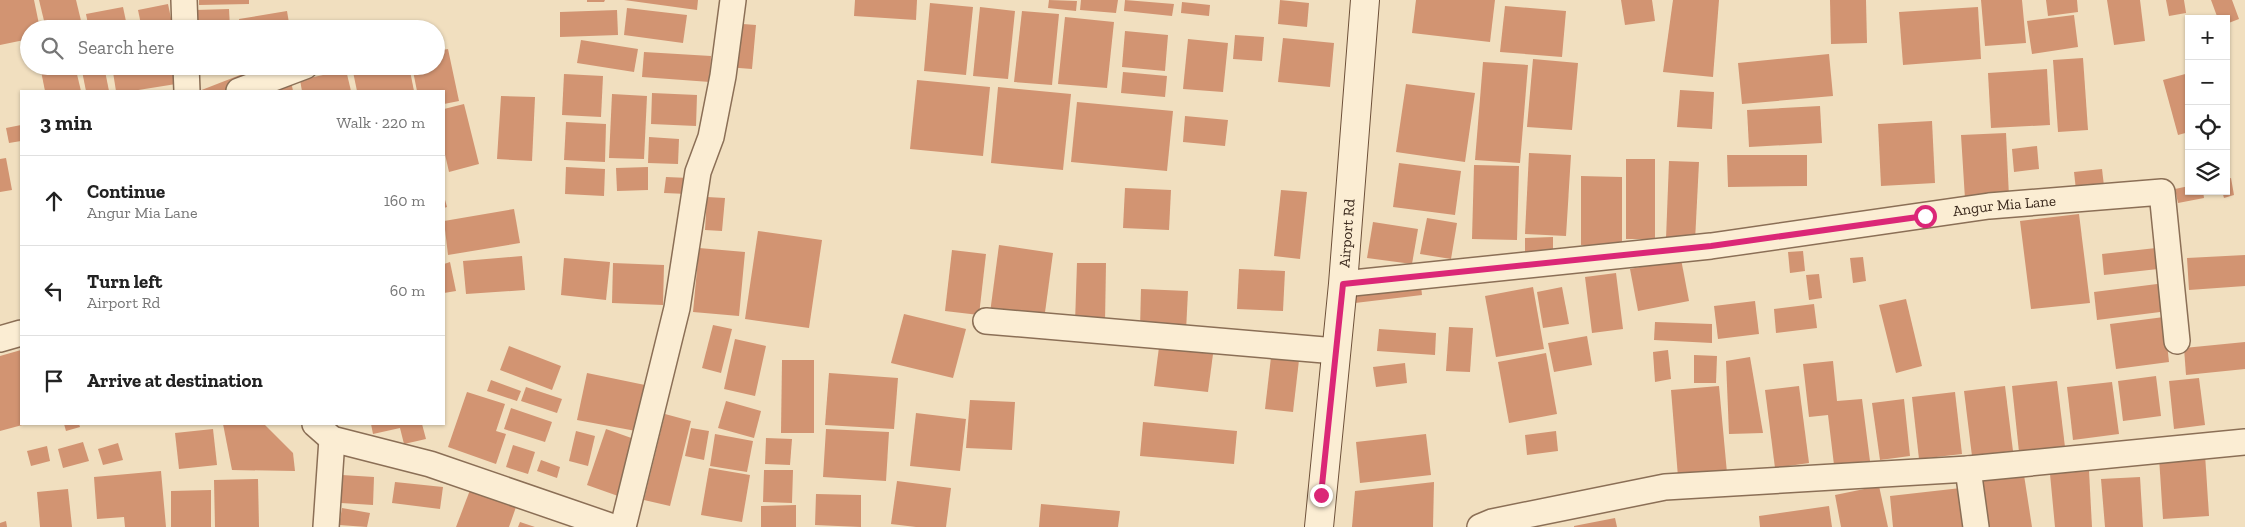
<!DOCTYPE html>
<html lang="en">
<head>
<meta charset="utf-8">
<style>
  :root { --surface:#fff; --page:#f2f2f2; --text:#222; --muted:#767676; --line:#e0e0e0 }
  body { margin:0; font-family:"Zilla Slab",serif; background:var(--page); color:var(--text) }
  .controls { position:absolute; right:15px; top:15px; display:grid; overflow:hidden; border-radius:0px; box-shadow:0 1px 4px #0004 }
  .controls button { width:45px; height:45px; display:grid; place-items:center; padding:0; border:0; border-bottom:1px solid var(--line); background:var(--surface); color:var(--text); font:25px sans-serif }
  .stop { position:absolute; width:15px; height:15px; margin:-11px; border:4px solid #db2777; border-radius:50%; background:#fff }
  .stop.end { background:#db2777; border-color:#fff; box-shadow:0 1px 5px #0008 }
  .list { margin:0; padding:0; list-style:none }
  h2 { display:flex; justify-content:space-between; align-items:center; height:65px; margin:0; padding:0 20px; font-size:21px }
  h2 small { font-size:16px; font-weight:400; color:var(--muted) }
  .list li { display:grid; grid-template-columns:32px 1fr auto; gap:15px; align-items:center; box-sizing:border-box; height:90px; padding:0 20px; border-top:1px solid var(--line) }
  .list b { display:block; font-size:19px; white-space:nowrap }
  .list p { margin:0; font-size:16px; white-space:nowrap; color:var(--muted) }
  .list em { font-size:16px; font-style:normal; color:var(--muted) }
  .icon { flex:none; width:28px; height:28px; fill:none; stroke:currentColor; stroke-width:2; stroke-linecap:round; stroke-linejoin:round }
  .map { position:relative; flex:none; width:2245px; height:527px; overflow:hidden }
  .search { position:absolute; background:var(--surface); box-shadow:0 1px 4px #0004; left:20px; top:20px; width:425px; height:55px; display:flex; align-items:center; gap:12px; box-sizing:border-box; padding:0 18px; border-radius:28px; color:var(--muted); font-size:19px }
  .panel { position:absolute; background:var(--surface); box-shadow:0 1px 4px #0004; left:20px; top:90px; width:425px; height:335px; border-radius:0px }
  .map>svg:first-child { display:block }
  .building { fill:#d29472 }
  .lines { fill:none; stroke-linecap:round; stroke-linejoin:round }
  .minor-casing { stroke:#8b6f56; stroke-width:28 }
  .secondary-casing { stroke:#6d5039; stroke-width:30 }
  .minor { stroke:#fbedd3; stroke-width:25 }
  .secondary { stroke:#fbedd3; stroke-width:28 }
  .route { stroke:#db2777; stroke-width:6 }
  .labels { text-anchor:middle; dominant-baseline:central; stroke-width:4.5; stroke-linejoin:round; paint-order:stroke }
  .street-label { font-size:15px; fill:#39281c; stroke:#f8eacf }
</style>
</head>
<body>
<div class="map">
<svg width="2245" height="527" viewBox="0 0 2245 527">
  <rect width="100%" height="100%" fill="#f1dfbf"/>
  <g class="building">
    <path d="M0 0H34L40 29H29V39L0 45Z"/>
    <path d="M39 0H76L83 29H46Z"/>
    <path d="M199 0H249V4L199 5Z"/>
    <path d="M587 0H605L604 2H587Z"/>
    <path d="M624 0H698L697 10Z"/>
    <path d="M855 0H917L916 20 854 16Z"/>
    <path d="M1049 0 1077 1 1076 11 1048 8Z"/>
    <path d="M1081 0H1118L1116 13 1080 10Z"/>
    <path d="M1125 0 1174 4 1172 16 1124 11Z"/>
    <path d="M1280 0 1309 3 1307 27 1278 24Z"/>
    <path d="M1416 0H1495L1490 42 1412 33Z"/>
    <path d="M1621 0H1652L1655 21 1625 25Z"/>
    <path d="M1673 0H1719L1713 77 1663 72Z"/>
    <path d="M1830 0H1866L1867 43 1831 44Z"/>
    <path d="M1981 0H2022L2026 43 1985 46Z"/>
    <path d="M2046 0H2077L2078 12 2048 16Z"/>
    <path d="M2107 0H2140L2145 41 2114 45Z"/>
    <path d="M2166 0H2184L2186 13 2169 16Z"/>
    <path d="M2211 0H2232L2239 19 2226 24V19H2218Z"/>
    <path d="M1182 2 1210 5 1209 16 1181 13Z"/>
    <path d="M930 3 973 7 966 75 924 71Z"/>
    <path d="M168 4 172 23 142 29 138 10Z"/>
    <path d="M1505 6 1566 11 1562 57 1500 52Z"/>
    <path d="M123 7 127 26 111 29H89L86 14Z"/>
    <path d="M980 7 1015 11 1008 79 973 76Z"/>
    <path d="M1978 7 1981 59 1903 65 1899 12Z"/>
    <path d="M627 8 687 15 683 43 624 35Z"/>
    <path d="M229 9 230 28 195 29V10Z"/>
    <path d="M617 10 618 35 560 37V12Z"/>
    <path d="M287 11 290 29H241L239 19Z"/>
    <path d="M1022 11 1059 14 1052 85 1014 82Z"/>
    <path d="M2074 15 2078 47 2032 54 2027 21Z"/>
    <path d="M1065 17 1114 22 1107 88 1058 84Z"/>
    <path d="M730 23 756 25 752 69 726 67Z"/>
    <path d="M1125 31 1168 35 1165 71 1122 67Z"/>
    <path d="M1235 35 1264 37 1262 61 1233 59Z"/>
    <path d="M1283 38 1334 43 1330 87 1278 82Z"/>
    <path d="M1188 39 1228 43 1223 92 1183 89Z"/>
    <path d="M581 40 638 49 634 72 577 63Z"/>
    <path d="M448 49 459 101 444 104V91H417L412 66H436V51Z"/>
    <path d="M644 52 711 56 710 82 642 77Z"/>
    <path d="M1829 54 1833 96 1742 104 1738 63Z"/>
    <path d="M2083 58 2088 130 2058 132 2053 60Z"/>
    <path d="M1533 59 1578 63 1572 130 1527 127Z"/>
    <path d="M1483 62 1528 65 1520 163 1475 160Z"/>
    <path d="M40 66H75L81 91H45Z"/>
    <path d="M81 66H104L109 91H86Z"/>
    <path d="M112 66H173L176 84 132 91H116Z"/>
    <path d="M191 66H205V70L192 71Z"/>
    <path d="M409 66 414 91H357L352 67Z"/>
    <path d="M2047 69 2050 125 1991 128 1988 73Z"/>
    <path d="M253 70 258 82 236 91H199Z"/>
    <path d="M346 70 351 91H302L300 80Z"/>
    <path d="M1123 72 1167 76 1165 97 1121 93Z"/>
    <path d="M2189 73V132L2178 135 2163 80Z"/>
    <path d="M564 74 603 76 601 117 562 115Z"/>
    <path d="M290 76 293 91H275L273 80Z"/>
    <path d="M917 80 990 87 983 156 910 149Z"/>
    <path d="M1406 84 1475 93 1465 162 1396 152Z"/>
    <path d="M998 87 1071 94 1063 170 991 163Z"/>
    <path d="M1680 90 1714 92 1712 129 1677 127Z"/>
    <path d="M652 93 697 95 696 126 651 124Z"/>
    <path d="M612 94 647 96 644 159 609 158Z"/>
    <path d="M501 96 535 97 532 161 497 159Z"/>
    <path d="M1077 102 1173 111 1167 171 1071 162Z"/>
    <path d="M464 104 479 164 449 172 444 150V109Z"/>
    <path d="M1820 106 1822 143 1749 147 1747 110Z"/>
    <path d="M1185 116 1228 120 1225 146 1183 142Z"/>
    <path d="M1932 121 1935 183 1881 186 1878 124Z"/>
    <path d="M566 122 606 124 605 162 564 160Z"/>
    <path d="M21 125V141L9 143 6 128Z"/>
    <path d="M2006 133 2009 197 1965 199 1961 135Z"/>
    <path d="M649 137 679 139 678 164 648 163Z"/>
    <path d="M2037 146 2039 169 2014 172 2012 149Z"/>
    <path d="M1529 153 1571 155 1566 236 1525 234Z"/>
    <path d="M1727 155H1807V186L1728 187Z"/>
    <path d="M6 158 12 190 0 192V159Z"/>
    <rect x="1626" y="159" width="29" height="80"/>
    <path d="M1669 161 1699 162 1695 241 1666 239Z"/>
    <path d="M1399 163 1461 171 1455 215 1393 207Z"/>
    <path d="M1474 165 1519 166 1517 240 1472 239Z"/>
    <path d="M566 167 605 169 604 196 565 194Z"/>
    <path d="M648 167V190L617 191 616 168Z"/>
    <path d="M2102 169 2104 186 2076 190 2074 172Z"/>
    <path d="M1581 176 1622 177V245H1581Z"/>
    <path d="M666 177 689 178 688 194 664 193Z"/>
    <path d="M2231 178 2234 195 2224 198 2222 191H2226V179Z"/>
    <path d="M2189 186V191H2203L2204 198 2178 203 2175 189Z"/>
    <path d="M1125 188 1171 190 1169 230 1123 228Z"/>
    <path d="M1281 190 1307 192 1300 259 1274 256Z"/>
    <path d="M444 196 447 207 444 208Z"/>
    <path d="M707 197 725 198 722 231 705 230Z"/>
    <path d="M514 209 520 243 448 255 444 221Z"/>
    <path d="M2079 214 2090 303 2031 309 2020 221Z"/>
    <path d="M1427 218 1457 223 1451 259 1420 254Z"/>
    <path d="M1373 222 1418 229 1412 264 1367 258Z"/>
    <path d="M758 231 822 240 809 328 745 319Z"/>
    <path d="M1553 237V258L1525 259V238Z"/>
    <path d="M999 245 1053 253 1044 320 990 313Z"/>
    <path d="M699 248 745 252 739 316 693 312Z"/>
    <path d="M2156 248 2158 269 2104 275 2102 254Z"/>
    <path d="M952 250 986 254 979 315 945 311Z"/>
    <path d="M1803 251 1805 271 1790 273 1788 252Z"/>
    <path d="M2245 255V286L2189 290 2187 258Z"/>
    <path d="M522 256 525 290 466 294 463 261Z"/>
    <path d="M1863 257 1866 281 1853 283 1850 258Z"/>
    <path d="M564 258 610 262 606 300 561 295Z"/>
    <path d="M1681 259 1689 301 1638 311 1630 269Z"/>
    <path d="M450 262 456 291 444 293V264Z"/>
    <path d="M613 263 664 265 663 305 612 303Z"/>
    <path d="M1077 263H1106L1105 323H1075Z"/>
    <path d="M1239 269 1285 271 1283 311 1237 309Z"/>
    <path d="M1616 273 1623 329 1592 333 1585 277Z"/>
    <path d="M1819 274 1822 298 1809 300 1806 275Z"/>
    <path d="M1420 277 1422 295 1355 303 1353 286Z"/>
    <path d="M2165 283 2168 311 2097 320 2094 292Z"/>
    <path d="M1533 287 1544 349 1496 357 1485 296Z"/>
    <path d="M1562 287 1569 324 1543 328 1537 292Z"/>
    <path d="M1141 289 1188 291 1186 331 1140 329Z"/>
    <path d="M1906 299 1922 366 1896 373 1879 305Z"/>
    <path d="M1755 301 1759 334 1718 339 1714 306Z"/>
    <path d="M1814 304 1817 328 1776 333 1774 309Z"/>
    <path d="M904 314 966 329 953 378 891 363Z"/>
    <path d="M2164 317 2169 362 2116 369 2110 324Z"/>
    <path d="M1655 322 1712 324V343L1654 340Z"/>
    <path d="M713 325 732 329 721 373 702 368Z"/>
    <path d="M1449 327 1473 328 1470 372 1446 371Z"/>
    <path d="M1379 329 1436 333 1435 355 1377 351Z"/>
    <path d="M1587 336 1592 365 1554 372 1548 343Z"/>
    <path d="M735 339 766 346 755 396 724 389Z"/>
    <path d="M2245 342V369L2186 375 2184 348Z"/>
    <path d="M509 346 561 366 552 390 500 370Z"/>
    <path d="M1159 347 1213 354 1208 392 1154 386Z"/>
    <path d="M21 350V424H26L0 431V356Z"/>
    <path d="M1668 350 1671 379 1655 382 1653 352Z"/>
    <path d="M1546 353 1557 414 1509 423 1498 362Z"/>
    <path d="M1694 355 1717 356 1716 383H1694Z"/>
    <path d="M1271 357 1299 360 1293 412 1265 409Z"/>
    <path d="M1750 357 1763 433 1729 434 1726 361Z"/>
    <path d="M782 360H814V433H781Z"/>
    <path d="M1833 361 1837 401 1862 399 1870 461 1834 465 1828 415 1809 417 1803 364Z"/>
    <path d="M1405 363 1407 383 1376 387 1373 367Z"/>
    <path d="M587 373 645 385 636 431 577 420Z"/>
    <path d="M829 373 898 378 894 429 825 425Z"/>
    <path d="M2156 376 2161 416 2123 421 2118 381Z"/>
    <path d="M2199 378 2205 425 2174 429 2169 381Z"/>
    <path d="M491 380 521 391 517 401 487 391Z"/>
    <path d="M2057 381 2065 447 2019 452 2012 386Z"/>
    <path d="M2112 382 2119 434 2073 440 2067 387Z"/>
    <path d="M1719 386 1727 473 1678 477 1671 390Z"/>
    <path d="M1799 386 1809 463 1775 468 1765 390Z"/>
    <path d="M2005 386 2013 451 1972 456 1964 391Z"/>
    <path d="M526 387 562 399 557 413 521 401Z"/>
    <path d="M467 392 505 404 496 431 506 434 496 464 448 447Z"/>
    <path d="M1955 392 1962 454 1919 459 1912 397Z"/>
    <path d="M1904 399 1910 456 1880 460 1872 403Z"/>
    <path d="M970 400 1015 402 1012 450 966 448Z"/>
    <path d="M726 401 761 411 754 438 718 428Z"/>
    <path d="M511 408 552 422 545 442 504 429Z"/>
    <path d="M916 413 966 419 960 471 910 466Z"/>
    <path d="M665 414 691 421 670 506 644 500Z"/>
    <path d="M1143 422 1237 431 1234 464 1140 456Z"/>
    <path d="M64 424H79L80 427 66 431Z"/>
    <path d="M223 424H264L293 453 295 471 232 470Z"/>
    <path d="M371 424H422L426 439 404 444 400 428 373 434Z"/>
    <path d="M691 428 709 431 704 460 685 456Z"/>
    <path d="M213 429 217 465 179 469 175 433Z"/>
    <path d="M606 429 637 440 618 496 587 485Z"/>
    <path d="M826 429 889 432 886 481 823 477Z"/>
    <path d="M576 431 595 436 588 466 569 461Z"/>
    <path d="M1556 431 1558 451 1527 455 1525 435Z"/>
    <path d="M715 434 753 441 747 472 710 466Z"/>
    <path d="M1426 434 1431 475 1360 483 1356 442Z"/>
    <path d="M766 438 792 439 790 465 765 464Z"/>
    <path d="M83 442 89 461 63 468 58 449Z"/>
    <path d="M118 443 123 460 103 465 98 449Z"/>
    <path d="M513 445 535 452 528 474 506 467Z"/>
    <path d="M47 446 50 461 31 466 27 451Z"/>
    <path d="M2205 454 2209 516 2163 519 2159 457Z"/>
    <path d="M541 460 560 467 557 478 537 471Z"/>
    <path d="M709 468 750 475 742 522 701 515Z"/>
    <path d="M764 470H793L792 503 763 502Z"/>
    <path d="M161 471 166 527H125L124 517 97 519 94 477Z"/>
    <path d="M2089 471 2092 527H2055L2050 474Z"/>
    <path d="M342 475 374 477 373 505 341 503Z"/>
    <path d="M2024 475 2032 527H1983L1976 481Z"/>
    <path d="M2140 477 2143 527H2105L2101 479Z"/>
    <path d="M258 479 259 527H215L214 480Z"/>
    <path d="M897 481 951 488 946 527H916L891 524Z"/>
    <path d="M395 482 443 487 440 509 392 503Z"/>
    <path d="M1434 482 1433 527H1352L1355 491Z"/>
    <path d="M1879 486 1888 527H1841L1835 495Z"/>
    <path d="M1961 488 1966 527H1893L1890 496Z"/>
    <path d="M68 489 72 527H40L37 492Z"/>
    <path d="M211 490V527H171V491Z"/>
    <path d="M470 490 516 507 509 527H456Z"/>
    <path d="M816 494 861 495V527L815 525Z"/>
    <path d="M1041 504 1120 511 1118 527H1039Z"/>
    <path d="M796 505V527H761V506Z"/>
    <path d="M1829 506 1832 527H1760L1759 516Z"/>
    <path d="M342 508 370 513 367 527 339 525Z"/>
    <path d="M1615 518 1617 527H1574V526Z"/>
    <path d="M6 521 7 527H0V523Z"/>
    <path d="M520 522 535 527H518Z"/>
  </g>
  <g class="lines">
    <g class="minor-casing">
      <g id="minor">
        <path d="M184 0 185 29"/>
        <path d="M186 66 187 91"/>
        <path d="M239 91 305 66"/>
        <path id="s1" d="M1343 284 1711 246 1989 206 2162 192 2177 341"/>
        <path d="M986 321 1336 351"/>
        <path d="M0 339 21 333"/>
        <path d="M315 424 332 439 430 464 613 527"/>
        <path d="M1968 469 1976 527"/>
        <path d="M326 527 332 439"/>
        <path d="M623 527 677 308 698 172 711 137 723 76 733 0"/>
        <path d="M1480 527 1492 522 1665 487 1968 469 2245 442"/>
      </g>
    </g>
    <g class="secondary-casing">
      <g id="secondary">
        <path id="s2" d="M1319 527 1343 284 1365 0"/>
      </g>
    </g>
    <use href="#minor" class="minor"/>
    <use href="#secondary" class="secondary"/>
  </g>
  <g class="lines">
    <path class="route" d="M1321 495 1343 284 1711 246 1925 216"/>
  </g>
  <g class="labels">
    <g class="street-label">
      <text stroke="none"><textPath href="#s1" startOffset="666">Angur Mia Lane</textPath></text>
      <text stroke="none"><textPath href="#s2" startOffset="295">Airport Rd</textPath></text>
    </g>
  </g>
</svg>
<div class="controls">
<button>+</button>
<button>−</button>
<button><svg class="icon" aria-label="locate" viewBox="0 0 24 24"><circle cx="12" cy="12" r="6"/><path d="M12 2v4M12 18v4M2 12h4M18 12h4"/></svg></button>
<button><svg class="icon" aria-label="layers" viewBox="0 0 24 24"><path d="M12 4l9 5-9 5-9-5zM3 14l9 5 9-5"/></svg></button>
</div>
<div class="stop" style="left:1925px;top:216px"></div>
<div class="stop end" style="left:1321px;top:495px"></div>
<div class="search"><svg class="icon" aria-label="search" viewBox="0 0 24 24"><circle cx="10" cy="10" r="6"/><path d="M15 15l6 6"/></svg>Search here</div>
<section class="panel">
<h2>3 min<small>Walk · 220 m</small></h2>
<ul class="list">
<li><svg class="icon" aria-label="ahead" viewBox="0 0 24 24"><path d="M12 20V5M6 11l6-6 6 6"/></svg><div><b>Continue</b><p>Angur Mia Lane</p></div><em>160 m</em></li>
<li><svg class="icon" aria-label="left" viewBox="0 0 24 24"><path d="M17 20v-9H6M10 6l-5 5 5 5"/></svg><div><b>Turn left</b><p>Airport Rd</p></div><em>60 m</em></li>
<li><svg class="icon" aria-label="arrive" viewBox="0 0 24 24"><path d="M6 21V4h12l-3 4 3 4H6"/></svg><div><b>Arrive at destination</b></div></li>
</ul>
</section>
</div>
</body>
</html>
